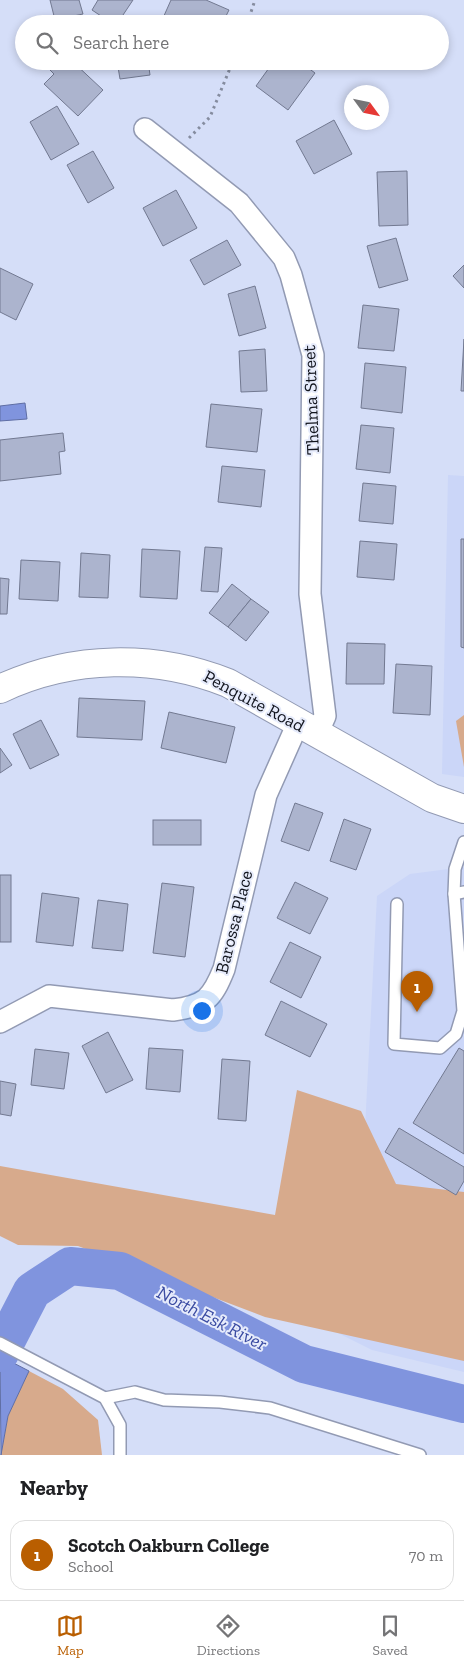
<!DOCTYPE html>
<html lang="en">
<head>
<meta charset="utf-8">
<style>
  :root { --surface:#fff; --page:#f6f6f6; --text:#202124; --muted:#757577; --line:#e0e0e0; --accent:#b95e00 }
  body { margin:0; font-family:"Zilla Slab",serif; background:var(--page); color:var(--text) }
  .compass { position:absolute; left:344px; top:85px; width:45px; height:45px; border-radius:50%; background:var(--surface); box-shadow:0 2px 8px #0003; rotate:123deg }
  .you { position:absolute; left:201px; top:1010px; width:18px; height:18px; margin:-12px; border:4px solid #fff; border-radius:50%; background:#1a73e8; box-shadow:0 0 0 8px #1a73e833 }
  .badge { display:grid; place-items:center; width:32px; height:32px; border-radius:50%; background:var(--accent); color:#fff; font-size:16px; font-weight:700 }
  .pin { position:absolute; translate:-50% -41px; filter:drop-shadow(0 1px 2px #0008) }
  .pin::after { content:''; position:absolute; top:26px; width:18px; height:15px; background:inherit; clip-path:polygon(0 0,100% 0,50% 100%) }
  .list { margin:0; padding:0; list-style:none }
  h2 { display:flex; justify-content:space-between; align-items:center; height:65px; margin:0; padding:0 20px; font-size:21px }
  h2 small { font-size:16px; font-weight:400; color:var(--muted) }
  .list li { display:grid; grid-template-columns:32px 1fr auto; gap:15px; align-items:center; box-sizing:border-box; height:70px; margin:0 10px 10px; padding:0 10px; border:1px solid var(--line); border-radius:15px }
  .list b { display:block; font-size:19px; white-space:nowrap }
  .list p { margin:0; font-size:16px; white-space:nowrap; color:var(--muted) }
  .list em { font-size:16px; font-style:normal; color:var(--muted) }
  .icon { flex:none; width:28px; height:28px; fill:none; stroke:currentColor; stroke-width:2; stroke-linecap:round; stroke-linejoin:round }
  .map { position:relative; flex:none; width:464px; height:1455px; overflow:hidden }
  .search { position:absolute; background:var(--surface); box-shadow:0 2px 8px #0003; left:15px; right:15px; top:15px; height:55px; display:flex; align-items:center; gap:12px; box-sizing:border-box; padding:0 18px; border-radius:28px; color:var(--muted); font-size:19px }
  .sheet { height:145px; background:var(--surface) }
  nav { display:flex; justify-content:space-around; align-items:center; box-sizing:border-box; height:70px; border-top:1px solid var(--line); background:var(--surface); font-size:14px; color:var(--muted) }
  nav a { display:grid; justify-items:center; gap:2px }
  nav .on { color:var(--accent) }
  .map>svg:first-child { display:block }
  .built { fill:#cbd6f8 }
  .green { fill:#d7aa8c }
  .water { fill:#8094de; stroke:#5f6ea4 }
  .lines { fill:none; stroke-linecap:round; stroke-linejoin:round }
  .river { stroke:#8094de; stroke-width:38 }
  .building { fill:#acb4ce; stroke:#727991 }
  .lane-casing { stroke:#929ab3; stroke-width:14 }
  .street-casing { stroke:#929ab3; stroke-width:24 }
  .secondary-casing { stroke:#929ab3; stroke-width:30 }
  .path { stroke:#858c9f; stroke-width:3; stroke-dasharray:2.5 4; stroke-linecap:butt }
  .lane { stroke:#fff; stroke-width:11 }
  .street { stroke:#fff; stroke-width:21 }
  .secondary { stroke:#fff; stroke-width:28 }
  .labels { text-anchor:middle; dominant-baseline:central; stroke-width:4; stroke-linejoin:round; paint-order:stroke }
  .street-label { font-size:18px; fill:#12151e; stroke:#e6ebfb }
  .water-label { font-size:19px; font-style:italic; fill:#3a4ba2; stroke:#e6ebfb }
</style>
</head>
<body>
<div class="map">
<svg width="464" height="1455" viewBox="0 0 464 1455">
  <rect width="100%" height="100%" fill="#d5def8"/>
  <g class="built">
    <path d="M448 475 464 476V777L442 774Z"/>
    <path d="M464 867V1372L372 1350 330 1329 365 1128 377 896 410 874Z"/>
  </g>
  <g class="green">
    <path d="M464 715V767L456 721Z"/>
    <path d="M297 1090 361 1111 396 1184 464 1192V1361L265 1317 78 1246 18 1245 0 1236V1166L275 1215Z"/>
    <path d="M29 1371 63 1389 98 1420 102 1455H1L8 1416Z"/>
  </g>
  <g class="water">
    <path d="M25 403 27 419 0 421V406Z"/>
    <path d="M0 1356 29 1371 8 1416 1 1455Z"/>
  </g>
  <g class="lines">
    <path class="river" d="M0 1353 32 1291 70 1266 120 1271 304 1364 464 1404"/>
  </g>
  <g class="building">
    <path d="M50 0H79L83 14 55 20Z"/>
    <path d="M98 0H133L117 24H113L92 10Z"/>
    <path d="M171 0H206L229 10 222 24H177L163 18Z"/>
    <path d="M45 61H72L103 90 78 116 44 84 54 74 43 63Z"/>
    <path d="M117 61H148L150 75 120 79Z"/>
    <path d="M274 61H299L315 73 288 110 256 86Z"/>
    <path d="M57 106 79 144 51 160 30 122Z"/>
    <path d="M334 120 352 154 314 174 296 141Z"/>
    <path d="M93 151 114 188 88 203 67 165Z"/>
    <path d="M407 171 408 225 379 226 377 172Z"/>
    <path d="M176 190 197 228 163 246 143 208Z"/>
    <path d="M396 238 408 280 379 288 367 246Z"/>
    <path d="M227 240 241 265 204 285 190 260Z"/>
    <path d="M464 265V288L453 276Z"/>
    <path d="M0 268 33 284 16 320 0 312Z"/>
    <path d="M255 286 266 328 239 336 228 294Z"/>
    <path d="M363 305 399 309 394 351 358 348Z"/>
    <path d="M464 339V391H461Z"/>
    <path d="M265 349 267 391 241 392 239 351Z"/>
    <path d="M365 363 406 367 402 413 361 408Z"/>
    <path d="M211 404 262 409 257 452 206 447Z"/>
    <path d="M361 425 394 428 390 473 356 469Z"/>
    <path d="M63 433 65 451 59 452 61 474 0 481V440Z"/>
    <path d="M222 466 265 470 261 507 218 502Z"/>
    <path d="M363 483 396 486 393 524 359 521Z"/>
    <path d="M461 539H464V648L461 647Z"/>
    <path d="M360 541 397 544 394 580 357 577Z"/>
    <path d="M205 547 222 548 218 592 201 591Z"/>
    <path d="M142 549 180 551 177 599 140 597Z"/>
    <path d="M81 553 110 555 108 598 79 597Z"/>
    <path d="M21 560 60 562 58 601 19 599Z"/>
    <path d="M0 578 9 579 7 614H0Z"/>
    <path d="M232 584 251 599 228 627 209 613Z"/>
    <path d="M251 599 269 612 246 641 228 627Z"/>
    <path d="M347 643 385 644 384 684H346Z"/>
    <path d="M396 664 432 666 430 715 393 713Z"/>
    <path d="M79 698 145 701 142 740 77 737Z"/>
    <path d="M169 712 235 727 226 763 161 748Z"/>
    <path d="M41 720 59 755 30 769 13 734Z"/>
    <path d="M0 748 12 765 0 773Z"/>
    <path d="M295 803 323 813 309 851 281 841Z"/>
    <path d="M344 819 371 829 356 870 330 861Z"/>
    <rect x="153" y="820" width="48" height="25"/>
    <rect x="0" y="875" width="11" height="67"/>
    <path d="M295 882 328 898 310 934 277 918Z"/>
    <path d="M162 883 194 887 185 957 153 953Z"/>
    <path d="M42 893 79 898 73 946 36 942Z"/>
    <path d="M98 900 128 904 123 951 92 948Z"/>
    <path d="M290 942 321 957 301 998 270 982Z"/>
    <path d="M281 1001 327 1024 310 1057 265 1035Z"/>
    <path d="M108 1032 133 1080 106 1093 82 1046Z"/>
    <path d="M149 1048 183 1050 180 1092 146 1089Z"/>
    <path d="M459 1048 464 1051V1154L413 1123Z"/>
    <path d="M35 1049 69 1053 64 1089 31 1085Z"/>
    <path d="M222 1059 250 1061 246 1121 218 1119Z"/>
    <path d="M0 1081 16 1084 11 1116 0 1114Z"/>
    <path d="M399 1128 464 1167V1181L456 1195 385 1152Z"/>
  </g>
  <g class="lines">
    <g class="lane-casing">
      <g id="lane">
        <path d="M454 894 455 869 464 842"/>
        <path d="M397 904 394 1044 440 1048 456 1034 463 1011 454 894 464 892"/>
        <path d="M0 1343 105 1398 120 1425V1455"/>
        <path d="M105 1398 135 1392 164 1400 220 1402 270 1408 420 1455"/>
      </g>
    </g>
    <g class="street-casing">
      <g id="street">
        <path d="M145 129 239 203 284 258 291 275 313 355 310 594 325 716 317 734"/>
        <path d="M0 1022 49 996 173 1010C205 1006 212 999 224 969L266 795 298 723"/>
      </g>
    </g>
    <g class="secondary-casing">
      <path id="secondary" d="M0 689C72 655 155 654 228 683L432 798 464 809"/>
    </g>
    <g class="path">
      <path d="M247 24 255 0"/>
      <path d="M189 138 210 117 233 61"/>
    </g>
    <use href="#lane" class="lane"/>
    <use href="#street" class="street"/>
    <use href="#secondary" class="secondary"/>
  </g>
  <g class="labels">
    <g class="street-label">
      <text transform="translate(311 400) rotate(-92)">Thelma Street</text>
      <text transform="translate(254 701) rotate(28)">Penquite Road</text>
      <text transform="translate(234 922) rotate(-76)">Barossa Place</text>
    </g>
    <g class="water-label">
      <text transform="translate(212 1318) rotate(27)">North Esk River</text>
    </g>
  </g>
</svg>
<svg class="compass" viewBox="-18 -18 36 36"><path d="M0-13l5 13h-10z" fill="#e53935"/><path d="M0 13l5-13h-10z" fill="#757577"/></svg>
<div class="you"></div>
<div class="pin badge" style="left:417px;top:1012px">1</div>
<div class="search"><svg class="icon" aria-label="search" viewBox="0 0 24 24"><circle cx="10" cy="10" r="6"/><path d="M15 15l6 6"/></svg>Search here</div>
</div>
<section class="sheet">
<h2>Nearby<small></small></h2>
<ul class="list">
<li><span class="badge">1</span><div><b>Scotch Oakburn College</b><p>School</p></div><em>70 m</em></li>
</ul>
</section>
<nav>
<a class="on"><svg class="icon" aria-label="map" viewBox="0 0 24 24"><path d="M3 6l6-2 6 2 6-2v14l-6 2-6-2-6 2zM9 4v14M15 6v14"/></svg>Map</a>
<a><svg class="icon" aria-label="directions" viewBox="0 0 24 24"><path d="M12 3l9 9-9 9-9-9zM9 14v-3h6M13 9l2 2-2 2"/></svg>Directions</a>
<a><svg class="icon" aria-label="saved" viewBox="0 0 24 24"><path d="M7 4h10v16l-5-4-5 4z"/></svg>Saved</a>
</nav>
</body>
</html>
